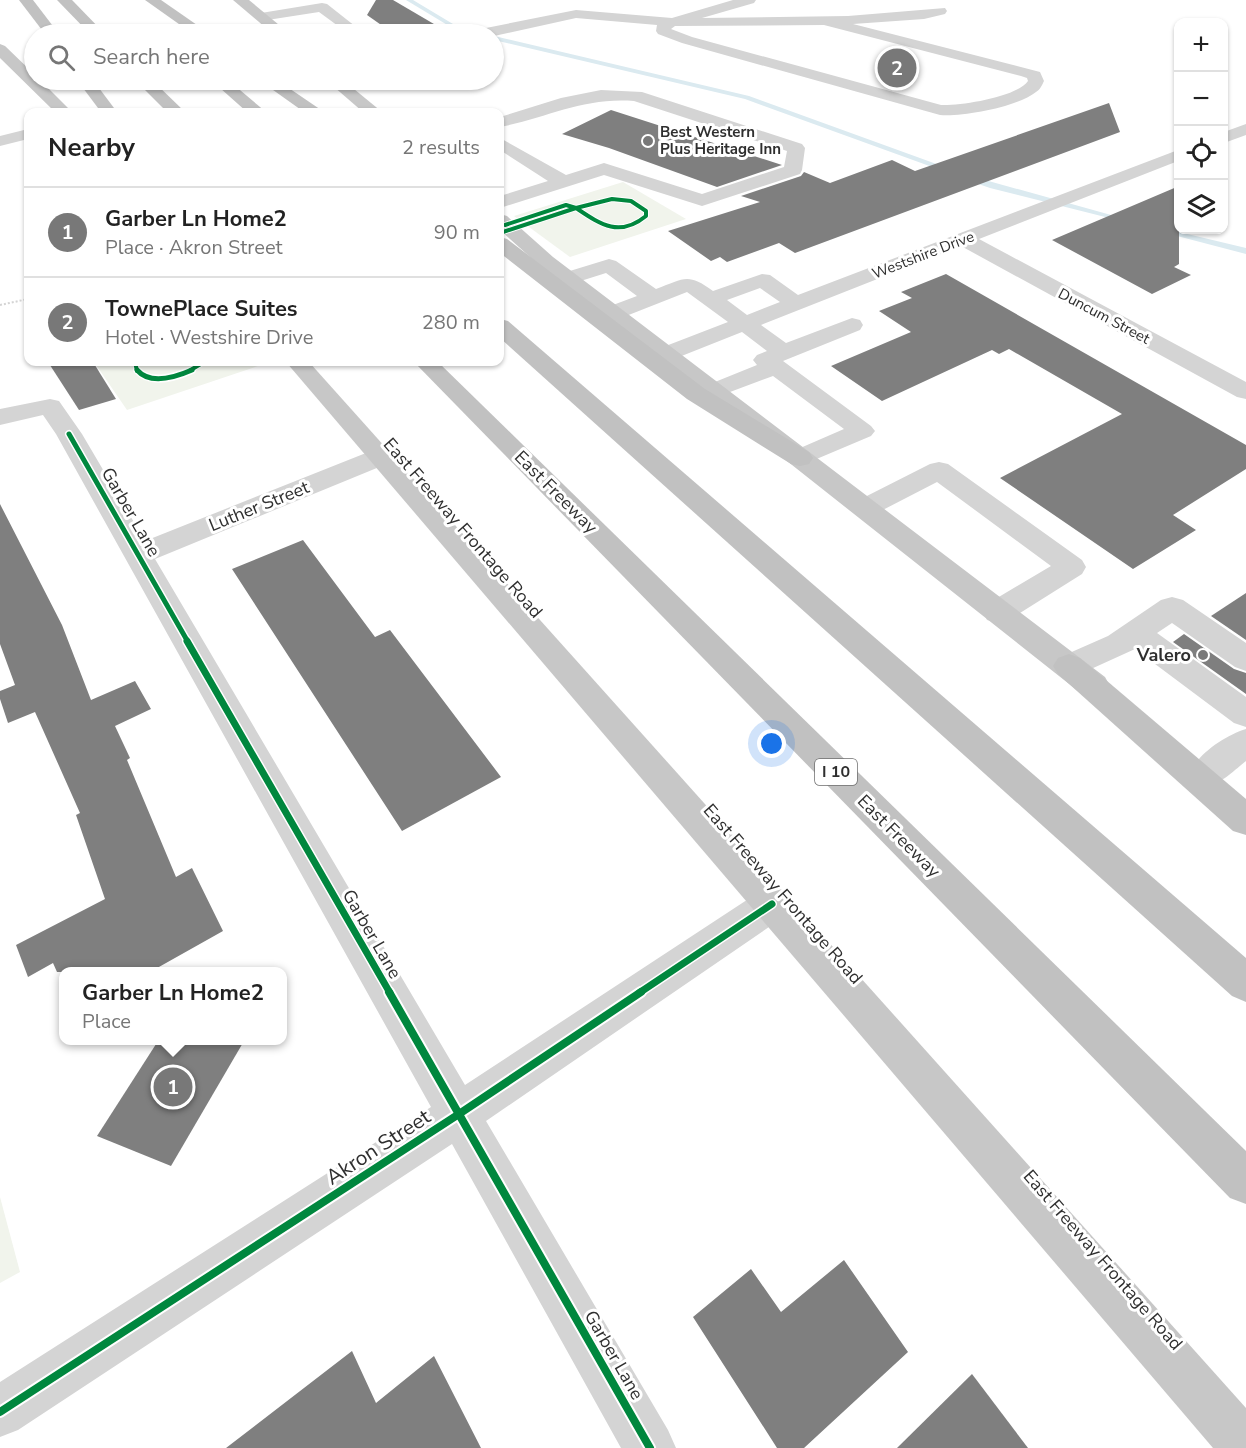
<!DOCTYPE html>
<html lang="en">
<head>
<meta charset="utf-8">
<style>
  :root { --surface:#fff; --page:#f2f2f2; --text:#222; --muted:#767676; --line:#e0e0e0; --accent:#787878 }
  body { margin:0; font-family:"Nunito Sans",sans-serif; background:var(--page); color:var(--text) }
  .controls { position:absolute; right:18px; top:18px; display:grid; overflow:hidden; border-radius:12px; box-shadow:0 2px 4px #0004 }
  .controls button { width:54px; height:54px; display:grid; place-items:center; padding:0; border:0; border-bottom:2px solid var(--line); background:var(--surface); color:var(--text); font:30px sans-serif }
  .you { position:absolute; left:772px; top:744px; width:21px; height:21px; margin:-15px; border:4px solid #fff; border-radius:50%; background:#1a73e8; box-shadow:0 0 0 9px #1a73e833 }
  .badge { display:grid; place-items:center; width:39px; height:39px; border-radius:50%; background:var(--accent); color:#fff; font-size:20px; font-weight:700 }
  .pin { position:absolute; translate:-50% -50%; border:3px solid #fff; box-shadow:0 2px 6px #0006 }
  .popup { position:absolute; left:59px; top:967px; width:228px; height:78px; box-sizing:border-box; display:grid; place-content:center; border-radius:12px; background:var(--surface); filter:drop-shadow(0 2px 4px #0005); font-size:20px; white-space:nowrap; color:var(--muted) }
  .popup b { font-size:22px; color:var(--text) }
  .popup::after { content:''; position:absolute; left:50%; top:100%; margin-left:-12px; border:12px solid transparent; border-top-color:var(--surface) }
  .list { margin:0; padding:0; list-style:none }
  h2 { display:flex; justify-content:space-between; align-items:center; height:78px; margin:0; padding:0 24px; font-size:26px }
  h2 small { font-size:20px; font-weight:400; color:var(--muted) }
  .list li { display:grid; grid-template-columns:39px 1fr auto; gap:18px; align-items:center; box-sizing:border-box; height:90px; padding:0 24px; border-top:2px solid var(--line) }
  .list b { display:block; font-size:22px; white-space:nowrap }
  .list p { margin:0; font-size:20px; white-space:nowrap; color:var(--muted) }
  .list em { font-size:20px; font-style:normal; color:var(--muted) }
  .icon { flex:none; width:33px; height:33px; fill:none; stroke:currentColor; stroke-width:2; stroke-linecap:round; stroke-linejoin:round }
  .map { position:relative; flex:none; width:1246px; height:1448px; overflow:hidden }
  .search { position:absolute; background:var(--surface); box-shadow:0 2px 4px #0004; left:24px; top:24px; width:480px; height:66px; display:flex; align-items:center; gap:15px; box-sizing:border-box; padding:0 21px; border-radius:33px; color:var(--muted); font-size:22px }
  .panel { position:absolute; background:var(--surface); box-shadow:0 2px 4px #0004; left:24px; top:108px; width:480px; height:258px; border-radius:12px }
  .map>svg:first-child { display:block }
  .green { fill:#f1f4ec }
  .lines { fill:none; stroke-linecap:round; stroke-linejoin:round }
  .stream { fill:#dbeaf0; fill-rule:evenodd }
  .building { fill:#7f7f7f }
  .path-far1 { stroke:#d4d4d4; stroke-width:2; stroke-dasharray:2 2; stroke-linecap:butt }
  .path { stroke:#d4d4d4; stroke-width:3; stroke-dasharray:2 2; stroke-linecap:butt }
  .minor { fill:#d4d4d4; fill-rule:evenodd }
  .major { fill:#c7c7c7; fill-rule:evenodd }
  .highway { fill:#c1c1c1; fill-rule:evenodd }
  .path-bridge { stroke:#d4d4d4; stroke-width:2; stroke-dasharray:2 2; stroke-linecap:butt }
  .cycleway-far3-casing { stroke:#fff; stroke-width:6 }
  .cycleway-far2-casing { stroke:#fff; stroke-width:8 }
  .cycleway-far1-casing { stroke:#fff; stroke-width:10 }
  .cycleway-casing { stroke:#fff; stroke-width:12 }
  .cycleway-far3 { stroke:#00873e; stroke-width:4 }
  .cycleway-far2 { stroke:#00873e; stroke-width:5 }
  .cycleway-far1 { stroke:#00873e; stroke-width:7 }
  .cycleway { stroke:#00873e; stroke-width:8 }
  .poi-dot { fill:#787878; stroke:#fff; stroke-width:2 }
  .labels { text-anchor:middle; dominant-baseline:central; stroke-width:6; stroke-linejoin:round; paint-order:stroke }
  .far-poi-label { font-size:15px; font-weight:bold; fill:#2f2f2f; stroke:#fff; text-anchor:start }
  .far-street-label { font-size:15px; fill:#2f2f2f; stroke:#fff }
  .shield { fill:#fff; stroke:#6d6d6d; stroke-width:1.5 }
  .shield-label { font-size:16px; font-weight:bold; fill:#2f2f2f }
  .street-label { font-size:18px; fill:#2f2f2f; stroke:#fff }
  .poi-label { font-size:18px; font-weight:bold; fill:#2f2f2f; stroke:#fff; text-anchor:end }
  .near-street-label { font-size:21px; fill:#2f2f2f; stroke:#fff }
</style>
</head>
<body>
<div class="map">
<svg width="1246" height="1448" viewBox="0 0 1246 1448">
  <rect width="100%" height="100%" fill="#fff"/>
  <g class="green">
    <path d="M623 182 686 219 570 257 514 216Z"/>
    <path d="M94 362H270L127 410Z"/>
    <path d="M0 1197 20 1272 0 1283Z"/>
  </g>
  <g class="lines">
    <g class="stream">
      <path d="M406 0H413L463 30 480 34 459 32Z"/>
      <path d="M494 36 749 96 953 170 946 172 745 99 494 40Z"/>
      <path d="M967 175 1129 220 1125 222 990 188 964 179 963 177Z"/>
      <path d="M1158 227 1246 248V254L1158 231Z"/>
    </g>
  </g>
  <g class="building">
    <path d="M376 0H393L451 34H394L367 15Z"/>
    <path d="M1109 103 1120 132 795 253 779 243 727 262 720 257 711 261 668 231 760 202 741 196 801 176 804 172 830 183 892 160 915 171Z"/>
    <path d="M611 110 782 165 717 187 609 148 562 134Z"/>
    <path d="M1179 186V264L1174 267 1191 275 1152 294 1052 240Z"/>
    <path d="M946 274 1246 445V469L1173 515 1196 530 1133 569 1000 478 1122 414 1009 349 999 354 992 350 882 401 831 366 911 332 879 311 912 298 901 292Z"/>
    <path d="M48 362H93L116 399 79 410Z"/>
    <path d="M0 504 62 625 91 700 135 681 151 709 115 726 130 758 127 760 176 877 192 868 223 931 150 972H57L53 963 28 977 16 945 105 899 76 815 80 813 35 712 8 723 0 699V691L15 685 0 644Z"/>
    <path d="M303 540 375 637 390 630 501 777 402 831 232 569Z"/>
    <path d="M1246 593V640L1211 616Z"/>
    <path d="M1184 634 1234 669 1246 673V694L1173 642Z"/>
    <path d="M158 1041H244L171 1166 97 1136Z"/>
    <path d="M844 1260 908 1352 804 1448H777L693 1317 751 1269 781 1312Z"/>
    <path d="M352 1351 376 1403 434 1356 481 1448H226Z"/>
    <path d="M972 1374 1028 1448H897Z"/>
  </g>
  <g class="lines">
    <g class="path-far1">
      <path d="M577 209C599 224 623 235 646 216V211"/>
      <path d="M0 305 28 299"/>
      <path d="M135 362 137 371"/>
      <path d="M189 371 204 362"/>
    </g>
    <path class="path" d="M137 370C150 385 176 377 192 370"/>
    <g class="minor">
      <path d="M733 0H756L754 3 702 18 848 16 945 8 947 11 945 14 924 19 853 24 1040 72 1044 81C1042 85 1040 90 1036 92 1017 107 963 117 940 115L682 43 658 34 656 31 657 25 576 18 494 36 473 34 481 29 576 10 672 18ZM824 25 1021 76 1027 78 1028 81C1017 97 960 106 941 105L692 37 671 29 675 26Z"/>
      <path d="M322 3 327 4 365 34H349L319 12 261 21 254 17 261 13Z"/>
      <path d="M601 90 642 92 802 144 805 148 802 170 800 174 702 206 604 175 500 208V196L548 181 500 150V138L566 175 604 163 702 194 784 167 787 151 634 101C583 97 547 118 500 127V117L561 98Z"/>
      <path d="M1246 124V135L1224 143V132Z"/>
      <path d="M28 129V139L0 146V136Z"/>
      <path d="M1178 150V161L979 239 1246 382V399L1237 397 961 246 761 325 786 343 852 318 860 320 863 325 860 330 783 361 871 426 875 431 871 436 800 466 791 464 787 458 791 452 844 429 773 376 714 398 705 396 702 391 705 386 757 365 753 360 757 355 767 351 742 332 674 359 666 361 658 359 654 354 658 349 728 322 687 292 621 318 613 320 605 318 602 313 605 308 637 296 606 273 568 285 560 284 557 279 560 274 609 259 616 261 656 289C684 279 687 272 713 291L762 274 770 275 798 295ZM760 288 780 302 747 315 727 300Z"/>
      <path d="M50 399 59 401 82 434 145 541 371 451 380 449 389 451 393 457 389 463 155 559 465 1085 759 892 772 887 785 892 791 904 785 916 486 1121 668 1430 676 1448H621L452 1144 18 1430 0 1437V1382L431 1107 56 434 43 415 0 425V409Z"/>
      <path d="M939 462 948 464 1082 560 1086 567 1082 574 1009 620 998 623 987 620 983 612 987 604 1051 566 937 482 875 514 865 517 855 514 851 508 855 502 930 464Z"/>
      <path d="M1172 597 1183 600 1246 643V671L1235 667 1172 623 1157 633 1246 697V727L1234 723 1135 649 1080 674 1069 678 1058 674 1053 666 1058 658 1108 636 1161 600Z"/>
      <path d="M1246 729V761C1229 774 1218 790 1195 782L1190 772C1199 753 1226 735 1246 729Z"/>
    </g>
    <g class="major">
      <path d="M233 0H249L290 34H273Z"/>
      <path d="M0 44 5 46 34 74V80H40L72 112H55L0 58Z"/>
      <path d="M326 80H343L382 112H363Z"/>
      <path d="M500 214 507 216 553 257 1105 677 1110 686 1105 695 1094 698 1083 695 539 265 500 230Z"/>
      <path d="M286 362H309L1246 1408V1448H1213Z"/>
    </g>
    <g class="highway">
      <path d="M19 0H33L59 34H45Z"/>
      <path d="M57 0H72L105 34H90Z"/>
      <path d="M145 0H161L210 34H193Z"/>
      <path d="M77 80H93L117 112H101Z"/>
      <path d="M135 80H152L185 112H167Z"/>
      <path d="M211 80H228L266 112H247Z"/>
      <path d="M259 80H277L324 112H304Z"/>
      <path d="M500 237 507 239 705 389 809 452 813 458 809 464 800 466 791 464 687 399 500 253Z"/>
      <path d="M500 319 508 321 1246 958V1002L1232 996 500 338Z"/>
      <path d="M414 362H438L1246 1151V1204L1230 1198Z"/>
      <path d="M1069 654 1080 658 1246 799V835L1233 831 1058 674 1053 666 1058 658Z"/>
    </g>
    <path class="path-bridge" d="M500 233 599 201"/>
    <g class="cycleway-far3-casing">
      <g id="cycleway-far3">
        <path d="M612 199 631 201 646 211V216C619 238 600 224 576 208Z"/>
        <path d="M505 225 566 205 576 208"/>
        <path d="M500 233 576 208"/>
        <path d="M135 362 137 371"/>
        <path d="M189 371 204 362"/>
      </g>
    </g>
    <g class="cycleway-far2-casing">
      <g id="cycleway-far2">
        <path d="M137 370C150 385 176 377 192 370"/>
        <path d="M69 434 188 642"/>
      </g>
    </g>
    <g class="cycleway-far1-casing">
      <g id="cycleway-far1">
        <path d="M187 641 390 993"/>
        <path d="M639 993 772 904"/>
      </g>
    </g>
    <g class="cycleway-casing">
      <g id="cycleway">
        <path d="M389 992 650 1448"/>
        <path d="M0 1412 459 1114 641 992"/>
      </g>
    </g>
    <use href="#cycleway-far3" class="cycleway-far3"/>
    <use href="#cycleway-far2" class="cycleway-far2"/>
    <use href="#cycleway-far1" class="cycleway-far1"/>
    <use href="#cycleway" class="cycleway"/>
  </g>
  <g class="poi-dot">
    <circle cx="648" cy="141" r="6"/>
    <circle cx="1203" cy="655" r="6"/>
  </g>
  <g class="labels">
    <g class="far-poi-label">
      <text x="660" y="132">Best Western<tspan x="660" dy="17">Plus Heritage Inn</tspan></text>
    </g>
    <g class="far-street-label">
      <text transform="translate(923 255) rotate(-21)">Westshire Drive</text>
      <text transform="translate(1104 316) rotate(28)">Duncum Street</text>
    </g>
    <rect class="shield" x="815" y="759" width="42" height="26" rx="4.5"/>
    <g class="shield-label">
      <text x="836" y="772">I 10</text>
    </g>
    <g class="street-label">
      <text transform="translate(556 492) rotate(45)">East Freeway</text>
      <text transform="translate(259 506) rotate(-22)">Luther Street</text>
      <text transform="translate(131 512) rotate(60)">Garber Lane</text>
      <text transform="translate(463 528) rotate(49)">East Freeway Frontage Road</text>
      <text transform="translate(899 836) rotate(45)">East Freeway</text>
      <text transform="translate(783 894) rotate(49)">East Freeway Frontage Road</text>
      <text transform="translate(372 934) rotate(60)">Garber Lane</text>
      <text transform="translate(1103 1260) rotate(49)">East Freeway Frontage Road</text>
      <text transform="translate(614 1355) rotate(60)">Garber Lane</text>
    </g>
    <g class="poi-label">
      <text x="1191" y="655">Valero</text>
    </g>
    <g class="near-street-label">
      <text transform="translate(378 1147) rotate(-33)">Akron Street</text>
    </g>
  </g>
</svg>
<div class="controls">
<button>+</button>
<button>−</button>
<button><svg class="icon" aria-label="locate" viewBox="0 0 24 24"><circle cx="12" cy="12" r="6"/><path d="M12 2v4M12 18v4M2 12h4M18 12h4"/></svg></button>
<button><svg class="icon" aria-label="layers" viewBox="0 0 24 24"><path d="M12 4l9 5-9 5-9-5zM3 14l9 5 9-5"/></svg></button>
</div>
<div class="you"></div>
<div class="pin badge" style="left:173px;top:1087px">1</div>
<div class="popup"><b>Garber Ln Home2</b>Place</div>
<div class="pin badge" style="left:897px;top:68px">2</div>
<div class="search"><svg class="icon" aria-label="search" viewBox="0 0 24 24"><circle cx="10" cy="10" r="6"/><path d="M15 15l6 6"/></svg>Search here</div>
<section class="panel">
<h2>Nearby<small>2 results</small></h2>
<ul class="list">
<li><span class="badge">1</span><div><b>Garber Ln Home2</b><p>Place · Akron Street</p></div><em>90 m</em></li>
<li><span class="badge">2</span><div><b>TownePlace Suites</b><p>Hotel · Westshire Drive</p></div><em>280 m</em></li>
</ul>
</section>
</div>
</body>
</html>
